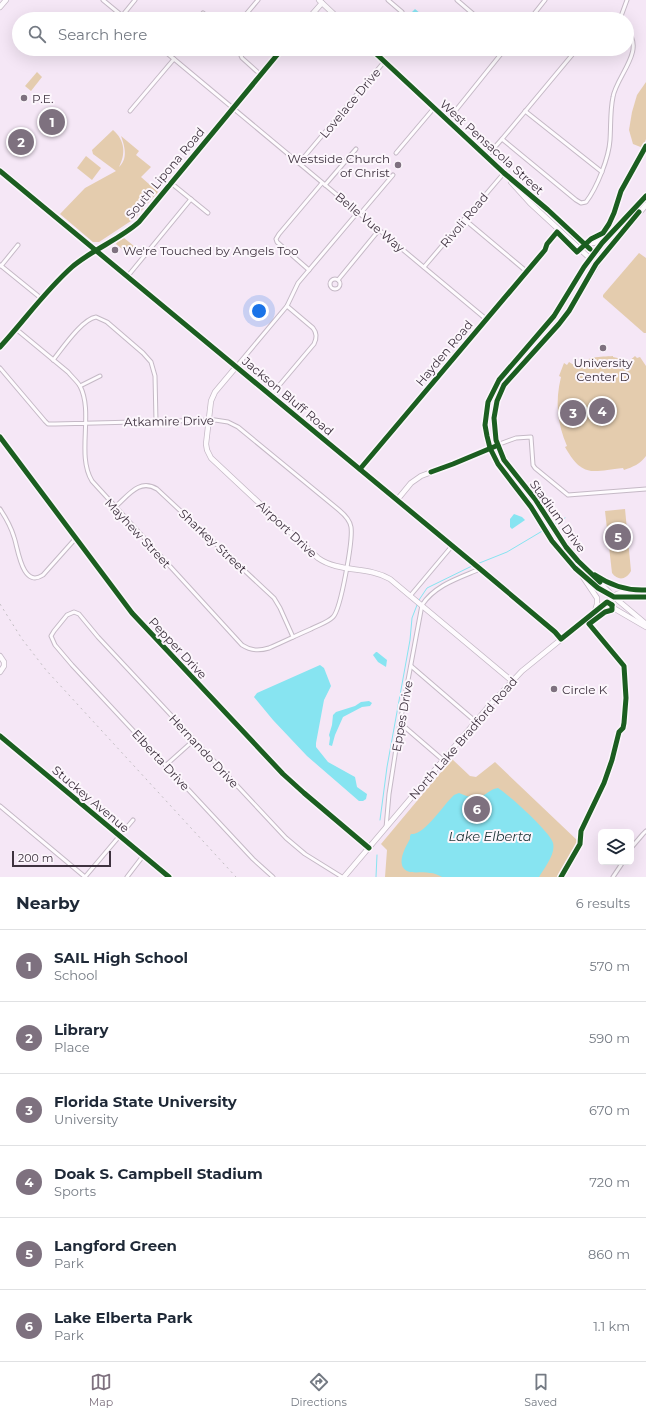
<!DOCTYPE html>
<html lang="en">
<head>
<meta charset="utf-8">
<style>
  :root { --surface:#fff; --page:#f2f2f3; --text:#1f2937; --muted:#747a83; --line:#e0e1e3; --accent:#7e717f }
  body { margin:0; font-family:Montserrat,sans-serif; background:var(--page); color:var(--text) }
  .controls { position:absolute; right:12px; bottom:12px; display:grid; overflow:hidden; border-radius:6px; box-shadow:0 4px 16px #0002 }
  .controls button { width:36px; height:36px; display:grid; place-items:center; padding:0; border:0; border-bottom:1px solid var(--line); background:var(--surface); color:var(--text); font:20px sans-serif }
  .scale { position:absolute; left:12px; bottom:10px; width:99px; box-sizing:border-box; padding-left:4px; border:2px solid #3e323f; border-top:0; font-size:11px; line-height:14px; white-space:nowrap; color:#3e323f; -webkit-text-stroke:3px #fcf6fc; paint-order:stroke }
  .you { position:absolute; left:259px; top:311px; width:14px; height:14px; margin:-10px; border:3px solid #fff; border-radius:50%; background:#1a73e8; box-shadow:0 0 0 6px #1a73e833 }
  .badge { display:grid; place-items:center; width:26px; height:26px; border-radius:50%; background:var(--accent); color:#fff; font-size:13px; font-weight:700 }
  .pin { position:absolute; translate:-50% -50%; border:2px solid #fff; box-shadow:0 1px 4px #0006 }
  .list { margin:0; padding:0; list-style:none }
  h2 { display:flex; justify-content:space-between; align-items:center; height:52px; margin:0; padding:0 16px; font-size:17px }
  h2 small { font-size:13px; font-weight:400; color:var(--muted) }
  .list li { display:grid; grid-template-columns:26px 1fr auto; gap:12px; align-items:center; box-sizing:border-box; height:72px; padding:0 16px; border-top:1px solid var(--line) }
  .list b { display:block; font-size:15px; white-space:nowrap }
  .list p { margin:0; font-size:13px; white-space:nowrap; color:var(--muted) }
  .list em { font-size:13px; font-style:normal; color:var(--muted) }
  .icon { flex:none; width:22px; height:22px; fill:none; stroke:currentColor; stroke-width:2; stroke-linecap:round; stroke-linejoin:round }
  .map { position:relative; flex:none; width:646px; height:877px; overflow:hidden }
  .search { position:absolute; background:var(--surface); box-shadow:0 4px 16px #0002; left:12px; right:12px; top:12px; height:44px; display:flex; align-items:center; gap:10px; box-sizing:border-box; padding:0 14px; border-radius:22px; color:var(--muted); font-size:15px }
  .sheet { height:484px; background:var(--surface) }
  nav { display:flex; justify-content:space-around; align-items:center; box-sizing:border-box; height:56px; border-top:1px solid var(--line); background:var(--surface); font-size:11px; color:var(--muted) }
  nav a { display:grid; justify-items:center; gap:2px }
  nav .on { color:var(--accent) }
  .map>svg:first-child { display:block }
  .green { fill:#e4ccae }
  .water { fill:#87e4f1 }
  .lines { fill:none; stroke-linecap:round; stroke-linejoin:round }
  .stream { stroke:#87e4f1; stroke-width:1 }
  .street-casing { stroke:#c5b9c6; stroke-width:5 }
  .secondary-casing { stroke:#c5b9c6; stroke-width:6 }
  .street { stroke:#fefbfe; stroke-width:3 }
  .secondary { stroke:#fefbfe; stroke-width:4.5 }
  .rail { stroke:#c2bec2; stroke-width:1; stroke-dasharray:2 4; stroke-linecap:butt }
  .cycleway-casing { stroke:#fcf6fc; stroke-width:8 }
  .cycleway { stroke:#1b5e20; stroke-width:5 }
  .poi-dot { fill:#7e717f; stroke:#fcf6fc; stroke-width:1.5 }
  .labels { text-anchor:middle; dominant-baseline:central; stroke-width:4; stroke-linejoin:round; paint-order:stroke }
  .poi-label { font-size:12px; fill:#3e323f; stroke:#fcf6fc; text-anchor:start }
  .street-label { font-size:12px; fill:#3e323f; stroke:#fcf6fc }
  .water-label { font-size:13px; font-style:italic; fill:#1b3235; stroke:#fcf6fc }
</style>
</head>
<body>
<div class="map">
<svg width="646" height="877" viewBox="0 0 646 877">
  <rect width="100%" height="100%" fill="#f5e7f6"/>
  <g class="green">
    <path d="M37 72 42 77 31 91 25 86Z"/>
    <path d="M646 82V139L643 148 633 144 629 130 632 112 637 95Z"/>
    <path d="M113 130C125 140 126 154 119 167 128 159 125 147 121 136L139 151 136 155 151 167 141 177 158 192 134 219 99 242H93L60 214 85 188 116 171 93 154 92 150Z"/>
    <path d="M86 156 101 168 92 180 77 168Z"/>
    <path d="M124 238 134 246 127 253 116 244 117 242Z"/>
    <path d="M639 253 646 258V333H644L603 297V295Z"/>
    <path d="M613 356V357L622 359 627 363 635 356 637 358 640 357 646 366V456C640 464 633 467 624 470L623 468C593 471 583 479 565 447L567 446C557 423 555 401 561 377L559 376 564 363 567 365 569 362 577 367C586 356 600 357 613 356Z"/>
    <path d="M625 509 631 571C626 580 618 581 612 573L605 511Z"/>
    <path d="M452 759 470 776 476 777 495 762 579 842 559 877H385L387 850 381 844Z"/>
  </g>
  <g class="water">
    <path d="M415 9 427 19H412L406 15 409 12 411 13Z"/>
    <path d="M514 514 522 517 525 520 512 529 510 527V519Z"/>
    <path d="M376 652H377L387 660 386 667 378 662 373 655Z"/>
    <path d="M320 665 324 668 331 686 324 700 316 743V747L328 762 355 777 357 787 367 794 366 799 363 801H359L307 756 273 720 254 697 257 693Z"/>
    <path d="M369 701 372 703 370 706 362 707 343 717 335 735 332 746 329 745 330 738 329 735 332 725 333 715 336 712 355 706 361 702Z"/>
    <path d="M498 788C508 794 551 833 553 843 556 854 544 868 539 877H442C438 875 434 873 430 873 423 871 414 874 407 871 395 865 406 846 410 839V836L411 834C424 836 444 804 454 795L459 793C466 796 476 800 484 795 489 792 492 789 498 788Z"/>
  </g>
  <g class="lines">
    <g class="stream">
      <path d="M553 525 565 518"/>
      <path d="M477 564 507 552 544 530"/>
      <path d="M419 600 427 588 472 566"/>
      <path d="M380 820 387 767 410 640 412 618 417 605"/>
      <path d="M376 877 377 855"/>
    </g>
    <g class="street-casing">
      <g id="street">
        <path d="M103 0 126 19"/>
        <path d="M388 0 402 12 395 19"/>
        <path d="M457 0 479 19"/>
        <path d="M203 13 211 19"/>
        <path d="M122 16 135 0"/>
        <path d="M242 19 258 0"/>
        <path d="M530 19 545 0"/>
        <path d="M620 19 627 0"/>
        <path d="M162 49 486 319"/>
        <path d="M238 49 242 58 261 75"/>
        <path d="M130 111 174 59"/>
        <path d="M525 111 602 172"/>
        <path d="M448 120 505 49"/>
        <path d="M502 139 576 200 581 203 586 202C597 188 609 157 610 140 611 125 610 111 613 97 616 77 646 50 627 31"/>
        <path d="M396 153 434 108"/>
        <path d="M486 157 502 139 577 49"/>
        <path d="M299 163 384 62"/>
        <path d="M171 183 208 213"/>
        <path d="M325 185 356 149"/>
        <path d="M360 214 393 175"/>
        <path d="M464 219 526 271"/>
        <path d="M0 265 42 299"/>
        <path d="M1 266 18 245"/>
        <path d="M424 267 504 173"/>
        <path d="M309 270 277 242 276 239 279 234 322 183"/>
        <path d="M127 277 191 199"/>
        <circle cx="335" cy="284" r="5"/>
        <path d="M338 280 379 230"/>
        <path d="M53 360C62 349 82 319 96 317L107 322 143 353 151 362 155 376 156 421"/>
        <path d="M236 367 287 306 298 283 358 212"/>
        <path d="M0 368 45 421 48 424H55L215 420 228 422 238 427 339 510C345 515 350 520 351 527 353 540 341 609 333 617 327 623 318 625 311 629 297 635 283 642 269 648 259 651 251 651 242 645L92 481C76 455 94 413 80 386 77 381 72 377 68 372L16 329"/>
        <path d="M80 386 100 376"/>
        <path d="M271 395 314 344C317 338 317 333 313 328L287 306"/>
        <path d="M497 445 516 438 531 437 533 465 535 468 568 495 646 489"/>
        <path d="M360 469 545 250"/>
        <path d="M115 507C128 496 139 478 157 489L274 598 280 608 293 637"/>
        <path d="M0 509C6 518 11 527 14 537 18 548 22 589 43 575L76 538"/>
        <path d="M410 596 452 546"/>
        <path d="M411 666 475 721"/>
        <path d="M400 723 443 760"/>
        <path d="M166 765 194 740"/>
        <path d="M0 806 85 877"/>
        <path d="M386 828 389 794 400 723 422 605C435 585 459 578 480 569"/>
        <path d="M631 848 643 834 646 831"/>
        <path d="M85 877 133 820"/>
        <path d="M127 877 143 856"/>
        <path d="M273 877 253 859 72 665 55 645 51 636 54 631 67 615 74 612 79 614 98 637 286 838 305 854 342 877"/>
        <path d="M613 877 623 862"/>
      </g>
    </g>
    <g class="secondary-casing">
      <g id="secondary">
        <path d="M319 0 339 19"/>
        <path d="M0 7 6 0"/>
        <path d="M308 19 322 3"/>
        <path d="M371 49 504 173 548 210 601 258"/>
        <path d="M0 171 479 568 555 632 561 639"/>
        <path d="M511 182 530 203 596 264"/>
        <path d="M646 196 602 243 584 267 554 316 499 380 488 402 485 425 487 436 490 448 498 464 531 507 552 541 575 568 598 588 614 597H646"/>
        <path d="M646 205 601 258 569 311 559 324 504 385 497 401 494 424 496 440 504 460 535 499 566 547 578 561 614 597 646 624"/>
        <path d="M584 243H594L604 239"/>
        <path d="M0 347C24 321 45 291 72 267 93 249 119 240 139 222L282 49"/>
        <path d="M236 367 215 392 211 401 206 444 207 450 211 458 318 558C339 573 368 566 390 579L512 681"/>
        <path d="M0 437 132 613 283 774 304 793 369 848"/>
        <path d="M397 500 411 483 421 476 453 464 497 445"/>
        <path d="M597 576 611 584 628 589"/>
        <path d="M583 577 597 598V604L595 611"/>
        <path d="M598 611 609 608 615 609 646 627"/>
        <path d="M0 656 4 662V666L0 672"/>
        <path d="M0 736 169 877"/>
        <path d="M344 877 489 706 522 671 617 594 630 590H646"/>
      </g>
    </g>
    <use href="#street" class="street"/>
    <use href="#secondary" class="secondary"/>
    <path class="rail" d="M0 604 22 639 46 670 236 877"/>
    <g class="cycleway-casing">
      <g id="cycleway">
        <path d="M371 49 504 173 548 210 590 249"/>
        <path d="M0 171 479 568 555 632 561 639 607 602 612 605"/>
        <path d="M646 196 602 243 584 267 554 316 499 380 488 402 485 425 487 436 490 448 498 464 531 507 552 541 575 568 598 588 614 597H646"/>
        <path d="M0 347C24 321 45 291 72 267 93 249 119 240 139 222L282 49"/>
        <path d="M0 437 132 613 283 774 304 793 369 848"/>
        <path d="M360 469 545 250 547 244 557 232 577 252 591 239 603 233 609 224 614 213 621 191 646 146"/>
        <path d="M431 472 453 464 496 446"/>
        <path d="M595 575C610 585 627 591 646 590"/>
        <path d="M600 582 578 561 566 547 535 499 504 460 496 440 494 418 497 401 504 385 559 324 569 311 596 264 639 212"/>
        <path d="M0 736 169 877"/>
        <path d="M561 877 580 844 581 831 604 783 612 760 619 732 623 728 624 723 626 698 624 666 589 624 605 612 612 610V605"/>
      </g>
    </g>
    <use href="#cycleway" class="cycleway"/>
  </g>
  <g class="poi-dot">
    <circle cx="24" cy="98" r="4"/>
    <circle cx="398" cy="165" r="4"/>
    <circle cx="115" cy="250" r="4"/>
    <circle cx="603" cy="348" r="4"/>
    <circle cx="554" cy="689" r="4"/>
  </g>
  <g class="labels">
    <g class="poi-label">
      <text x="32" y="98">P.E.</text>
      <text x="390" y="158" text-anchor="end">Westside Church<tspan x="390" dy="14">of Christ</tspan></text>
      <text x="123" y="250">We're Touched by Angels Too</text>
      <text x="603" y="362" text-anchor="middle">University<tspan x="603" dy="14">Center D</tspan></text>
      <text x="562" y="689">Circle K</text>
    </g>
    <g class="street-label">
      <text transform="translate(350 103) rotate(-50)">Lovelace Drive</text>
      <text transform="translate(492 147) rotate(42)">West Pensacola Street</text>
      <text transform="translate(165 173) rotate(-50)">South Lipona Road</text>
      <text transform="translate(464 220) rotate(-50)">Rivoli Road</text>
      <text transform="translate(370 222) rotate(40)">Belle Vue Way</text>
      <text transform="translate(444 353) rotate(-50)">Hayden Road</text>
      <text transform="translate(288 396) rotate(40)">Jackson Bluff Road</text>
      <text transform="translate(169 421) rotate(-1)">Atkamire Drive</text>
      <text transform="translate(558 516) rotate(54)">Stadium Drive</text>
      <text transform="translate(287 529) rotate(43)">Airport Drive</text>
      <text transform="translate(138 533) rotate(47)">Mayhew Street</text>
      <text transform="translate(213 541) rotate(43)">Sharkey Street</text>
      <text transform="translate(178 648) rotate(47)">Pepper Drive</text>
      <text transform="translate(402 716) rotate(-80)">Eppes Drive</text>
      <text transform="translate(463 738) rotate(-49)">North Lake Bradford Road</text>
      <text transform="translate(204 751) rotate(47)">Hernando Drive</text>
      <text transform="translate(161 760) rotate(47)">Elberta Drive</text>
      <text transform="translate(91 799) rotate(40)">Stuckey Avenue</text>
    </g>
    <g class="water-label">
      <text x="490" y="836">Lake Elberta</text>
    </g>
  </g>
</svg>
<div class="controls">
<button><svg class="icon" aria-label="layers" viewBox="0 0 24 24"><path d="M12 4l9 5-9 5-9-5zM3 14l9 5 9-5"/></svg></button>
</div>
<div class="scale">200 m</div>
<div class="you"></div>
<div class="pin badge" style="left:52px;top:122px">1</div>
<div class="pin badge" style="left:21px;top:142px">2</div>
<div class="pin badge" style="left:573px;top:413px">3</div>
<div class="pin badge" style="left:602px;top:411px">4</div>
<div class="pin badge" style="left:618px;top:537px">5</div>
<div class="pin badge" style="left:477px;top:809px">6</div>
<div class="search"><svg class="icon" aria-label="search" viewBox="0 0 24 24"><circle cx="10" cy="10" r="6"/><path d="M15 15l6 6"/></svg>Search here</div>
</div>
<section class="sheet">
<h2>Nearby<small>6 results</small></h2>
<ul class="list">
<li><span class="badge">1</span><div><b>SAIL High School</b><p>School</p></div><em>570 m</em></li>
<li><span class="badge">2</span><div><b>Library</b><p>Place</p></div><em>590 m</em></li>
<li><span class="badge">3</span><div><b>Florida State University</b><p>University</p></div><em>670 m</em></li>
<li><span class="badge">4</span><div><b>Doak S. Campbell Stadium</b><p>Sports</p></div><em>720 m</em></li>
<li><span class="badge">5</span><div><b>Langford Green</b><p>Park</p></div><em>860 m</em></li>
<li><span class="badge">6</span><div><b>Lake Elberta Park</b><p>Park</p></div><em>1.1 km</em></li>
</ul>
</section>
<nav>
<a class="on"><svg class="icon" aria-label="map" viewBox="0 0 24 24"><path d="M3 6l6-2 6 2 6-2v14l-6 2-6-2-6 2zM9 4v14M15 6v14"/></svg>Map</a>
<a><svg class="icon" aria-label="directions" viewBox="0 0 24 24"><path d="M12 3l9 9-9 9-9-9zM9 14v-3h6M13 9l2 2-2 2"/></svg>Directions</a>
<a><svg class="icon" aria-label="saved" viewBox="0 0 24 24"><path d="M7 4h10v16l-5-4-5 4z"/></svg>Saved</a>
</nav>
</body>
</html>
